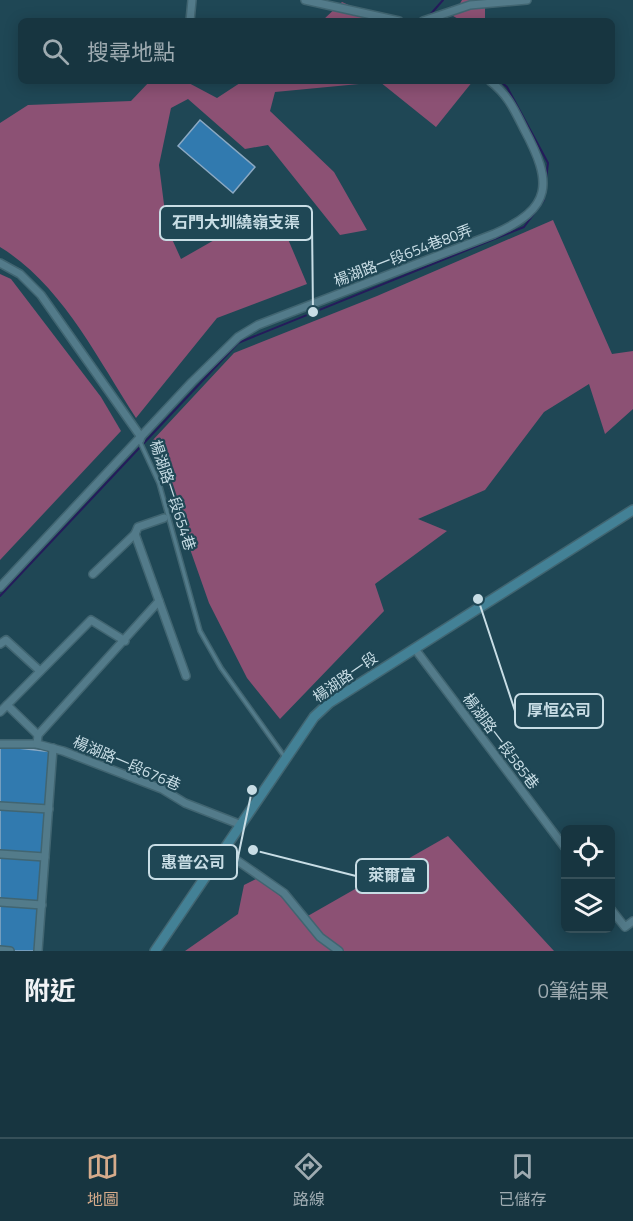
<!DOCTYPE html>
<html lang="zh-TW">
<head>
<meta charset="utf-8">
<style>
  :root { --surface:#173540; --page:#24404b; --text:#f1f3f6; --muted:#9eabb1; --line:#365059; --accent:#d6ab8b }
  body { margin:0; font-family:"Titillium Web","Noto Sans TC",sans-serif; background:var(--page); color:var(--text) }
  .controls { position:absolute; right:18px; bottom:18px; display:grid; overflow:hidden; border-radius:9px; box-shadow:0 3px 15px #0003 }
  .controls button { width:54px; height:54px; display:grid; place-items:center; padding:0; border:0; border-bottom:2px solid var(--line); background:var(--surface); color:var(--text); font:30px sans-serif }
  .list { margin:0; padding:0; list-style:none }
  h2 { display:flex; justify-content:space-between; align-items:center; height:78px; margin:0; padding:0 24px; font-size:26px }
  h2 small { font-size:20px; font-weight:400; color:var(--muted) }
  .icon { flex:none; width:33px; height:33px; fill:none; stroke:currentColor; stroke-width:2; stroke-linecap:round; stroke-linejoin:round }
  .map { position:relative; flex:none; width:633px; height:951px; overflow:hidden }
  .search { position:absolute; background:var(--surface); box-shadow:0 3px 15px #0003; left:18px; right:18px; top:18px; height:66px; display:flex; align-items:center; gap:15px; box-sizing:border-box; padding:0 21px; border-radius:9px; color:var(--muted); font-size:22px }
  .sheet { height:186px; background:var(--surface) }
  nav { display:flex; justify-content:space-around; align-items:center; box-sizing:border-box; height:84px; border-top:2px solid var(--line); background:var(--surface); font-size:16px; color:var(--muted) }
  nav a { display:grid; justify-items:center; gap:3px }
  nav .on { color:var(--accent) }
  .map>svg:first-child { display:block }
  .green { fill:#8c5174 }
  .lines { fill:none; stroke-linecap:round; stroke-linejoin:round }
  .stream { stroke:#251b5b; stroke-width:2 }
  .building { fill:#317aaf; stroke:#8ba9c3; stroke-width:1.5 }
  .lane-casing { stroke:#416571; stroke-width:6 }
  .street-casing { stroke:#416571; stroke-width:10 }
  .secondary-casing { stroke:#416571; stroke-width:12 }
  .lane { stroke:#537b8a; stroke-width:3 }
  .street { stroke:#537b8a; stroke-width:7 }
  .secondary { stroke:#438196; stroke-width:9 }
  .labels { text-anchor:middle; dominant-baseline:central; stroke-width:4.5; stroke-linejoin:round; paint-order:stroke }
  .street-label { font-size:15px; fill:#c8dde5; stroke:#1f4755 }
  .leader { fill:none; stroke:#c8dde5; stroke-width:2 }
  .callout-dot { fill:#c8dde5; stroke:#1f4755; stroke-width:2 }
  .callout { fill:#1f4755; stroke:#c8dde5; stroke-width:2 }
  .callout-label { font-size:16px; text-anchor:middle; font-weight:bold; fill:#c8dde5 }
</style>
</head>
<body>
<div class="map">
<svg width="633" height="951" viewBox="0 0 633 951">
  <rect width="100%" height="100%" fill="#1f4755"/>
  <g class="green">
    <path d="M462 0H488L485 1V21H462L453 16Z"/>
    <path d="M342 2 384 21H322Z"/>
    <path d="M150 81H185L217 98 243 81H473L436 127 380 82 275 92 270 111 334 172 367 230 340 235 268 145 245 149 188 99 171 108 159 165 167 228 181 259 274 206 307 284 217 318 136 418C97 358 62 285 0 247V123L28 105 131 101Z"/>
    <path d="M553 220 612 354 633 351V409L605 434 589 384 544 412 485 490 418 519 447 531 375 584 384 611 280 719 247 678 209 603 152 441 234 353 377 296Z"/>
    <path d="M0 274 11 279 101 397 121 431 0 560Z"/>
    <path d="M448 836 554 951H185L238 914 244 885 258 878 306 917Z"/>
  </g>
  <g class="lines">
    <g class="stream">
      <path d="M429 16 443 0"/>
      <path d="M500 81 507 87 548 163 546 179"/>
      <path d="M0 596 238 343 524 227 544 200V194"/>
    </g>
  </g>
  <g class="building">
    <path d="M200 120 255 167 233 193 178 146Z"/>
    <path d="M0 746 53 752 38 951H0Z"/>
  </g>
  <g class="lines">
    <g class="lane-casing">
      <path id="lane" d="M140 442 159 483 200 631 221 668 284 756"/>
    </g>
    <g class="street-casing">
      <g id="street">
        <path d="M305 0 399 21"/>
        <path d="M190 21 192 0"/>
        <path d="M423 21 470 5 527 0"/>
        <path d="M0 263 20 274 41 295 141 437 140 440"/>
        <path d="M164 518 138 527 135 534 186 676"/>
        <path d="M93 574 135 534"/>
        <path d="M0 587 192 382 238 337 258 325 494 234C553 208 553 183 524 129 514 109 508 95 490 81"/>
        <path d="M0 644 6 640 40 671"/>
        <path d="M415 649 566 849"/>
        <path d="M7 705 38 735"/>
        <path d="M0 712 91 620 125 641"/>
        <path d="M0 744H37L63 751 162 789 185 803 239 824"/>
        <path d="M37 744 38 735 159 601"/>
        <path d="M0 806 49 809"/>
        <path d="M222 850 284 893 320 937 339 951"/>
        <path d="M0 854 45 857"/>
        <path d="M0 902 42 905"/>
        <path d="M610 908 625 927 633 921"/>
        <path d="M0 950 10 951"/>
        <path d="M38 951 53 748"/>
      </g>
    </g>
    <g class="secondary-casing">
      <path id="secondary" d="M155 951 314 717 329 703 633 510"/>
    </g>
    <use href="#lane" class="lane"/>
    <use href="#street" class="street"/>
    <use href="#secondary" class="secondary"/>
  </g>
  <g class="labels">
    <g class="street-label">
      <text transform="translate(403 255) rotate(-21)">楊湖路一段654巷80弄</text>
      <text transform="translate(173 495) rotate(72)">楊湖路一段654巷</text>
      <text transform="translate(345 677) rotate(-35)">楊湖路一段</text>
      <text transform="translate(501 741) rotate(53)">楊湖路一段585巷</text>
      <text transform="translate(127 763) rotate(23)">楊湖路一段676巷</text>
    </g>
  </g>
  <path class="leader" d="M313 312L312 223M478 599L515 711M252 790L237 862M253 850L356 876"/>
  <g class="callout-dot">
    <circle cx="313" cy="312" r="6"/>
    <circle cx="478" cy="599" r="6"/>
    <circle cx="252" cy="790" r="6"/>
    <circle cx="253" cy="850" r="6"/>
  </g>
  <g class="callout">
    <rect x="160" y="206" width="152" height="34" rx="6"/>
    <rect x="515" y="694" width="88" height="34" rx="6"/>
    <rect x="149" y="845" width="88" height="34" rx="6"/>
    <rect x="356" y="859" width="72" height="34" rx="6"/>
  </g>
  <g class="callout-label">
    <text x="236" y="228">石門大圳繞嶺支渠</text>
    <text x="559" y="716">厚恒公司</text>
    <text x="193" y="868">惠普公司</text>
    <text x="392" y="881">萊爾富</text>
  </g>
</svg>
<div class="controls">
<button><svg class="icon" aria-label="locate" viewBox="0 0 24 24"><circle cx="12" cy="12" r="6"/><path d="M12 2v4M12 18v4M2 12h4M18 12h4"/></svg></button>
<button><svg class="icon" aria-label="layers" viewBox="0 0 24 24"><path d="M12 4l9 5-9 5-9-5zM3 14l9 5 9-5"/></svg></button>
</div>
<div class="search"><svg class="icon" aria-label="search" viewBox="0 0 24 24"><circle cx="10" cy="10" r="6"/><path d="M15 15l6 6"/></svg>搜尋地點</div>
</div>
<section class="sheet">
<h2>附近<small>0筆結果</small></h2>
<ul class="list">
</ul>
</section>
<nav>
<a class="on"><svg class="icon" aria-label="map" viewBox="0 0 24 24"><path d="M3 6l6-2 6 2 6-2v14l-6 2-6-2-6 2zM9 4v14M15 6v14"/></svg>地圖</a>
<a><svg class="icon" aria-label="directions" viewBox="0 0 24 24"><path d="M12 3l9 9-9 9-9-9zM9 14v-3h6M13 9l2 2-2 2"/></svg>路線</a>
<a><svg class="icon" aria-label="saved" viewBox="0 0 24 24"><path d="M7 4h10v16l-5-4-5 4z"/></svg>已儲存</a>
</nav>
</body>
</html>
